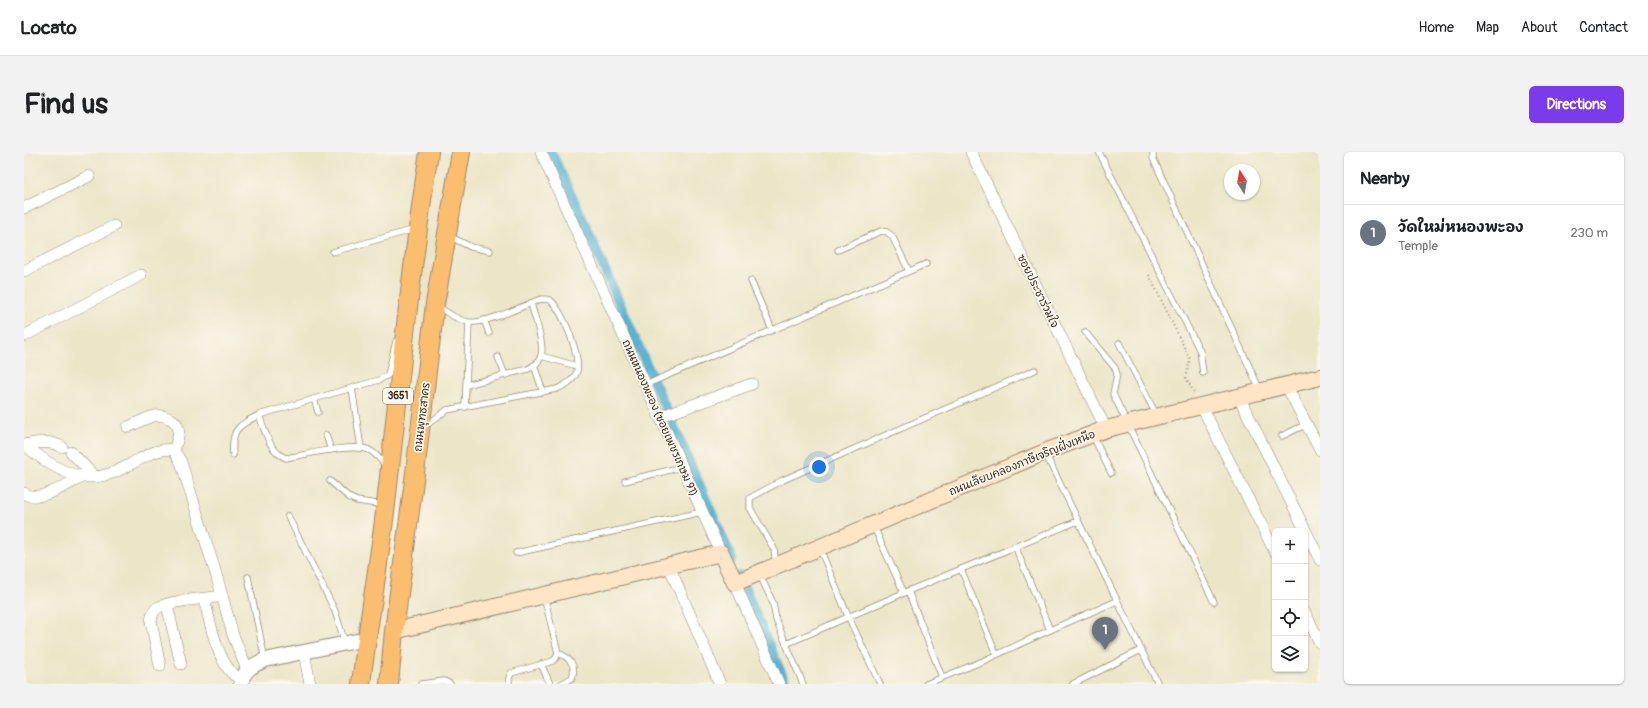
<!DOCTYPE html>
<html lang="en">
<head>
<meta charset="utf-8">
<style>
  :root { --surface:#fff; --page:#f2f2f2; --text:#202124; --muted:#757577; --line:#e0e0e0; --accent:#7c3aed }
  body { margin:0; font-family:Pangolin,"Playpen Sans Thai",sans-serif; background:var(--page); color:var(--text) }
  .controls { position:absolute; right:12px; bottom:12px; display:grid; overflow:hidden; border-radius:6px; box-shadow:0 1px 3px #0004 }
  .controls button { width:36px; height:36px; display:grid; place-items:center; padding:0; border:0; border-bottom:1px solid var(--line); background:var(--surface); color:var(--text); font:20px sans-serif }
  .compass { position:absolute; left:1200px; top:12px; width:36px; height:36px; border-radius:50%; background:var(--surface); box-shadow:0 1px 3px #0004; rotate:349deg }
  .you { position:absolute; left:795px; top:315px; width:14px; height:14px; margin:-10px; border:3px solid #fff; border-radius:50%; background:#1a73e8; box-shadow:0 0 0 6px #1a73e833 }
  .badge { display:grid; place-items:center; width:26px; height:26px; border-radius:50%; background:var(--accent); color:#fff; font-size:13px; font-weight:700 }
  .pin { position:absolute; translate:-50% -33px; filter:drop-shadow(0 1px 2px #0008) }
  .pin::after { content:''; position:absolute; top:21px; width:14px; height:12px; background:inherit; clip-path:polygon(0 0,100% 0,50% 100%) }
  .list { margin:0; padding:0; list-style:none }
  h2 { display:flex; justify-content:space-between; align-items:center; height:52px; margin:0; padding:0 16px; font-size:17px }
  h2 small { font-size:13px; font-weight:400; color:var(--muted) }
  .list li { display:grid; grid-template-columns:26px 1fr auto; gap:12px; align-items:center; box-sizing:border-box; height:56px; padding:0 16px; border-top:1px solid var(--line) }
  .list b { display:block; font-size:15px; white-space:nowrap }
  .list p { margin:0; font-size:13px; white-space:nowrap; color:var(--muted) }
  .list em { font-size:13px; font-style:normal; color:var(--muted) }
  .icon { flex:none; width:22px; height:22px; fill:none; stroke:currentColor; stroke-width:2; stroke-linecap:round; stroke-linejoin:round }
  .map { position:relative; flex:none; width:1296px; height:532px; overflow:hidden; border-radius:6px }
  header { display:flex; align-items:center; gap:24px; box-sizing:border-box; height:56px; padding:0 20px; background:var(--surface); border-bottom:1px solid var(--line) }
  header strong { font-size:19px }
  nav { display:flex; gap:22px; margin-inline-start:auto; font-size:14px }
  .intro { display:flex; align-items:center; justify-content:space-between; box-sizing:border-box; height:96px; padding:0 24px }
  h1 { margin:0; font-size:28px }
  .button { padding:10px 18px; border-radius:6px; background:var(--accent); color:#fff; font-size:14px; font-weight:700 }
  main { display:flex; gap:24px; padding:0 24px }
  aside { flex:1; background:var(--surface); border-radius:6px; box-shadow:0 1px 3px #0004 }
  .map>svg:first-child { display:block }
  .lines { fill:none; stroke-linecap:round; stroke-linejoin:round }
  .canal { stroke:#54b3d3; stroke-width:10 }
  .service-casing { stroke:#948874; stroke-width:7 }
  .minor-casing { stroke:#948874; stroke-width:12 }
  .tertiary-casing { stroke:#948874; stroke-width:16 }
  .secondary-casing { stroke:#948874; stroke-width:18 }
  .primary-casing { stroke:#948874; stroke-width:20 }
  .path { stroke:#948874; stroke-width:2; stroke-dasharray:1 3; stroke-linecap:butt }
  .service { stroke:#fff; stroke-width:5.5 }
  .minor { stroke:#fff; stroke-width:11 }
  .tertiary { stroke:#fff; stroke-width:14 }
  .secondary { stroke:#fde5c5; stroke-width:16 }
  .primary { stroke:#fbbe6e; stroke-width:18 }
  .labels { text-anchor:middle; dominant-baseline:central; stroke-width:3.5; stroke-linejoin:round; paint-order:stroke }
  .shield { fill:#fbf7ec; stroke:#75685c; stroke-width:1 }
  .shield-label { font-size:10px; font-weight:bold; fill:#3b2a1e }
  .street-label { font-size:11px; fill:#3b2a1e; stroke:#fbf7ec }
</style>
</head>
<body>
<header>
<strong>Locato</strong>
<nav><a>Home</a><a>Map</a><a>About</a><a>Contact</a></nav>
</header>
<div class="intro"><h1>Find us</h1><a class="button">Directions</a></div>
<main>
<div class="map">
<svg width="1296" height="532" viewBox="0 0 1296 532">
  <rect width="100%" height="100%" fill="#fbf7ec"/>
  <filter id="ink" filterUnits="userSpaceOnUse"><feTurbulence type="fractalNoise" baseFrequency=".025" numOctaves="2"/><feDisplacementMap in="SourceGraphic" scale="8" xChannelSelector="R" yChannelSelector="G"/><feConvolveMatrix kernelMatrix="1 2 1 2 8 2 1 2 1" color-interpolation-filters="sRGB"/></filter>
  <filter id="wash" filterUnits="userSpaceOnUse"><feTurbulence type="fractalNoise" baseFrequency=".012" numOctaves="4" result="noise"/><feDisplacementMap in="SourceGraphic" scale="16" xChannelSelector="R" yChannelSelector="G"/><feGaussianBlur stdDeviation="0.9" result="paint"/><feColorMatrix in="noise" values="0 0 0 0 0 0 0 0 0 0 0 0 0 0 0 0 0 1.4 0 .05"/><feComposite in="paint" operator="in"/></filter>
  <g filter="url(#wash)">
    <rect width="100%" height="100%" fill="#ece6c9"/>
    <g class="lines">
      <g class="canal">
        <path d="M527 0 562 75 708 407"/>
        <path d="M715 424 762 532"/>
      </g>
    </g>
  </g>
  <g filter="url(#ink)">
    <g class="lines">
      <g class="service-casing">
        <g id="service">
          <path d="M1075 0 1176 199 1179 221"/>
          <path d="M1129 0V6L1236 238"/>
          <path d="M425 84 447 95 466 99"/>
          <path d="M814 98 857 79 863 80 868 84 885 119"/>
          <path d="M309 100 391 77"/>
          <path d="M727 129 748 178"/>
          <path d="M460 168 465 181"/>
          <path d="M1061 180 1091 216 1093 222 1089 242 1190 450"/>
          <path d="M1095 191 1133 264"/>
          <path d="M517 204 553 214"/>
          <path d="M474 205 481 223"/>
          <path d="M510 213 519 240"/>
          <path d="M442 233 504 217C510 214 515 211 517 204 521 192 510 164 507 151"/>
          <path d="M621 233 902 112"/>
          <path d="M328 236 337 296"/>
          <path d="M290 247 294 260"/>
          <path d="M441 255 445 171"/>
          <path d="M235 263C241 278 245 300 262 306 281 303 327 291 345 298 352 301 357 309 363 315"/>
          <path d="M401 274 423 258 533 237C541 233 548 230 552 222 559 208 538 156 526 148 523 147 520 147 517 147 501 153 460 173 444 170 433 168 423 161 414 154"/>
          <path d="M302 283 307 298"/>
          <path d="M1069 284 1087 321"/>
          <path d="M1258 284 1283 272"/>
          <path d="M1021 301 1134 532"/>
          <path d="M209 303C207 278 213 274 235 263L355 228 364 223 372 189"/>
          <path d="M306 329 326 346 333 349 360 353"/>
          <path d="M601 329 658 315"/>
          <path d="M264 364 311 459 321 491"/>
          <path d="M850 375 880 441"/>
          <path d="M991 394 1026 478"/>
          <path d="M796 397 824 464 856 532"/>
          <path d="M492 401 678 360"/>
          <path d="M752 413 750 397 726 356V346L759 328 1011 218"/>
          <path d="M937 417 972 502"/>
          <path d="M736 423 749 451 752 468 779 532"/>
          <path d="M224 425 241 508"/>
          <path d="M884 439 918 525"/>
          <path d="M762 492 884 439 1054 369"/>
          <path d="M534 501C545 505 553 513 548 526L537 532"/>
          <path d="M517 512 526 532"/>
          <path d="M397 532 420 529 426 532"/>
          <path d="M485 532V526L487 521 529 509 532 506 534 501 520 444"/>
          <path d="M902 532 959 509 1026 478 1093 449"/>
          <path d="M1049 532 1117 498"/>
        </g>
      </g>
      <g class="minor-casing">
        <g id="minor">
          <path d="M517 0 697 401"/>
          <path d="M947 0 1082 277"/>
          <path d="M0 56 65 24"/>
          <path d="M0 119 90 74"/>
          <path d="M0 184 117 123"/>
          <path d="M1262 233 1296 298"/>
          <path d="M1215 245 1296 408"/>
          <path d="M1178 255 1251 400"/>
          <path d="M635 265 728 232"/>
          <path d="M104 275C112 272 121 266 130 264 135 263 141 264 145 266 160 273 154 286 150 298"/>
          <path d="M0 292C23 312 53 333 85 322 96 319 106 312 116 307 127 301 137 296 150 298L157 310 192 422 209 483 223 518"/>
          <path d="M0 293C13 290 27 288 38 295"/>
          <path d="M47 300 71 325"/>
          <path d="M0 341C13 352 44 332 58 325"/>
          <path d="M645 414 696 532"/>
          <path d="M711 431 755 532"/>
          <path d="M180 447C186 468 192 505 208 521 210 524 215 526 218 528"/>
          <path d="M143 453 157 512"/>
          <path d="M1281 461 1296 491"/>
          <path d="M280 500 286 532"/>
          <path d="M136 514 127 469C128 463 129 458 135 455 148 448 182 447 198 444"/>
        </g>
      </g>
      <g class="tertiary-casing">
        <path id="tertiary" d="M217 532C219 518 229 513 241 508L342 487"/>
      </g>
      <g class="secondary-casing">
        <path id="secondary" d="M370 479 697 401 711 431 1021 300 1082 277 1296 225"/>
      </g>
      <g class="primary-casing">
        <g id="primary">
          <path d="M337 532C344 472 355 412 362 352 375 234 387 117 405 0"/>
          <path d="M365 532 370 479 391 321 411 152 437 0"/>
        </g>
      </g>
      <path class="path" d="M1125 123 1166 207 1162 226 1171 242"/>
      <use href="#service" class="service"/>
      <use href="#minor" class="minor"/>
      <use href="#tertiary" class="tertiary"/>
      <use href="#secondary" class="secondary"/>
      <use href="#primary" class="primary"/>
    </g>
  </g>
  <g class="labels">
    <rect class="shield" x="359" y="236" width="30" height="16" rx="3"/>
    <g class="shield-label">
      <text x="374" y="244">3651</text>
    </g>
    <g class="street-label">
      <text transform="translate(1014 139) rotate(64)">ซอยประชาร่วมใจ</text>
      <text transform="translate(398 265) rotate(-83)">ถนนพุทธสาคร</text>
      <text transform="translate(636 266) rotate(66)">ถนนหนองพะอง (ซอยเพชรเกษม 91)</text>
      <text transform="translate(998 311) rotate(-22)">ถนนเลียบคลองภาษีเจริญฝั่งเหนือ</text>
    </g>
  </g>
</svg>
<div class="controls">
<button>+</button>
<button>−</button>
<button><svg class="icon" aria-label="locate" viewBox="0 0 24 24"><circle cx="12" cy="12" r="6"/><path d="M12 2v4M12 18v4M2 12h4M18 12h4"/></svg></button>
<button><svg class="icon" aria-label="layers" viewBox="0 0 24 24"><path d="M12 4l9 5-9 5-9-5zM3 14l9 5 9-5"/></svg></button>
</div>
<svg class="compass" viewBox="-18 -18 36 36"><path d="M0-13l5 13h-10z" fill="#e53935"/><path d="M0 13l5-13h-10z" fill="#757577"/></svg>
<div class="you"></div>
<div class="pin badge" style="left:1081px;top:498px;background:#6b7280">1</div>
</div>
<aside>
<h2>Nearby<small></small></h2>
<ul class="list">
<li><span class="badge" style="background:#6b7280">1</span><div><b>วัดใหม่หนองพะอง</b><p>Temple</p></div><em>230 m</em></li>
</ul>
</aside>
</main>
</body>
</html>
